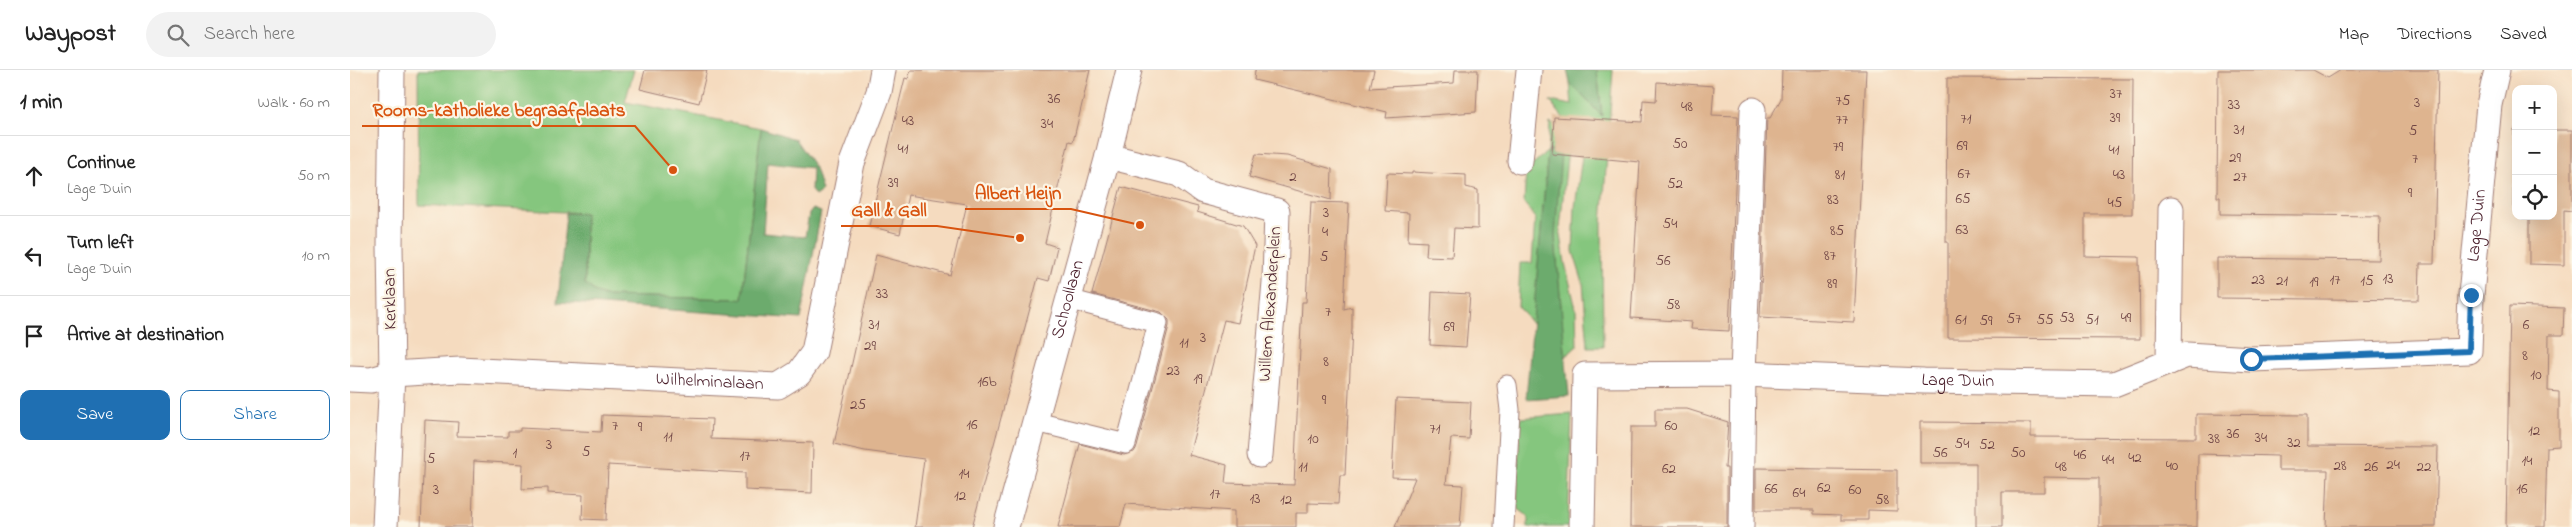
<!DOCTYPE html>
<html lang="en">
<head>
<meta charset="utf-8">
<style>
  :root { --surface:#fff; --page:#f2f2f2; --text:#222; --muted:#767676; --line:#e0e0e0; --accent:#1f6fb2 }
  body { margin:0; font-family:"Indie Flower",sans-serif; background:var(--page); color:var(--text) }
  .controls { position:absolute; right:15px; top:15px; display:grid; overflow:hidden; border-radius:10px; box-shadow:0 5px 20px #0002 }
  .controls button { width:45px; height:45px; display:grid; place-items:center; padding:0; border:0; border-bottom:1px solid var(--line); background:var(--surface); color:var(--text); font:25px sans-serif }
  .stop { position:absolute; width:15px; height:15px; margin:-11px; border:4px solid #1f6fb2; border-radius:50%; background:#fff }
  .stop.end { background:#1f6fb2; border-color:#fff; box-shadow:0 1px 5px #0008 }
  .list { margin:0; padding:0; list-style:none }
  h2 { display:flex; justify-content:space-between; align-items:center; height:65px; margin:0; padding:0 20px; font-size:21px }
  h2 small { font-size:16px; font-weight:400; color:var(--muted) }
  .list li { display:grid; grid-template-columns:32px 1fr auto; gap:15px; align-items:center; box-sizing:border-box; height:80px; padding:0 20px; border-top:1px solid var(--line) }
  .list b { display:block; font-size:19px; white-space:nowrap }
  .list p { margin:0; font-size:16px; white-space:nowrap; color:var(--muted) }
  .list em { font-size:16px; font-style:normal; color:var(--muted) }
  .actions { display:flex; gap:10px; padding:15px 20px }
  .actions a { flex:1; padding:11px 0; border:1px solid var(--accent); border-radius:10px; text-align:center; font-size:18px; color:var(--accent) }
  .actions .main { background:var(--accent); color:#fff }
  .icon { flex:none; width:28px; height:28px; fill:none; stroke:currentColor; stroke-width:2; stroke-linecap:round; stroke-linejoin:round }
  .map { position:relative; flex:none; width:2222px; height:457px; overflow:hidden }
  header { display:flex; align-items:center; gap:30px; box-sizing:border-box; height:70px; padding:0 25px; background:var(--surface); border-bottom:1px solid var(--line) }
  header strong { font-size:24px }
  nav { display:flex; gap:28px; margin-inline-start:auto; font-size:18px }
  .search { width:350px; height:45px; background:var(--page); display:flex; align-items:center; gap:12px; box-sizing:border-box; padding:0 18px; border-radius:28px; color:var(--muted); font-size:19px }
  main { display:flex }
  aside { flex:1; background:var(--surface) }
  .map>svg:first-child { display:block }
  .green { fill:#85c67e; stroke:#687254 }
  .forest { fill:#6cab6d; stroke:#5b654c }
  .building { fill:#deb48f }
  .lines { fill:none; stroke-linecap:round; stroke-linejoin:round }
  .pedestrian-casing { stroke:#a07d75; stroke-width:21 }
  .minor-casing { stroke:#a07d75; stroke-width:27 }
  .pedestrian { stroke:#fff; stroke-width:19 }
  .minor { stroke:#fff; stroke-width:25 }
  .route { stroke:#1f6fb2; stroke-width:6 }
  .labels { text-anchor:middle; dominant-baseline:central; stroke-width:4.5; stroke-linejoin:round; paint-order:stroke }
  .number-label { font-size:15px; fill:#6f4444 }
  .street-label { font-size:18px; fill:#4a1f2b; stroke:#fcf5e5 }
  .leader { fill:none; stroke:#d8530f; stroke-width:2 }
  .callout-dot { fill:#d8530f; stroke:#fcf5e5; stroke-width:2 }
  .callout-label { font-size:19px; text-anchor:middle; font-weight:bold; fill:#d8530f; stroke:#fcf5e5; stroke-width:4.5; stroke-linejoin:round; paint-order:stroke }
</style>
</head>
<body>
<header>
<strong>Waypost</strong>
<div class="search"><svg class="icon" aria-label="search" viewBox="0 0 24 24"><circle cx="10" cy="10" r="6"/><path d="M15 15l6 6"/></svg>Search here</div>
<nav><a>Map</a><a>Directions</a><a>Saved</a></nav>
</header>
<main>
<aside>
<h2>1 min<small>Walk · 60 m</small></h2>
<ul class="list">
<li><svg class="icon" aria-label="ahead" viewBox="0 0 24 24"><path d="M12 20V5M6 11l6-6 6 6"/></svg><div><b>Continue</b><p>Lage Duin</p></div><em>50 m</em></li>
<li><svg class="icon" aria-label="left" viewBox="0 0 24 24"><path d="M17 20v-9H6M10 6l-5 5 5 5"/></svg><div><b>Turn left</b><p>Lage Duin</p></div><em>10 m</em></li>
<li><svg class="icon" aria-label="arrive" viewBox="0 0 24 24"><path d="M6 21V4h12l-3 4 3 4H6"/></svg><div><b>Arrive at destination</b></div></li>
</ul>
<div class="actions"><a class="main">Save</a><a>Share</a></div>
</aside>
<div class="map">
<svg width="2222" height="457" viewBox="0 0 2222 457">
  <rect width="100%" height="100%" fill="#fcf5e5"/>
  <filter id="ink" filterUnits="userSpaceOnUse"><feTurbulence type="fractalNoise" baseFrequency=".02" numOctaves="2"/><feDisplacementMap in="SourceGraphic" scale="10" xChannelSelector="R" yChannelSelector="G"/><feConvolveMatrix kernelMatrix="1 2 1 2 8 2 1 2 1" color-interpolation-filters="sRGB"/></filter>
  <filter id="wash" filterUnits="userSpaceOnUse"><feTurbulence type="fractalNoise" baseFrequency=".0096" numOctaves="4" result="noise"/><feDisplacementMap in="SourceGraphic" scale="20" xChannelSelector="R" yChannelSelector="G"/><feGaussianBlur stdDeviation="1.12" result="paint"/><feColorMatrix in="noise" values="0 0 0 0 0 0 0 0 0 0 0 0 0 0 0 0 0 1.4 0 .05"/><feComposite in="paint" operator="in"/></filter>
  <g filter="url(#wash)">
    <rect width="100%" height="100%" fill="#f5dbbf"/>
    <g class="green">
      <path d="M68 0H284L275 32 411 58 392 229 254 226 247 223 235 214V143L69 135Z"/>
      <path d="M1247 0H1263L1252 154 1253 277H1238L1233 213 1223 181 1225 137 1232 86 1229 68 1200 31 1222 35 1220 13 1252 45Z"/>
      <path d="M1200 53 1207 57 1212 64 1217 88 1210 158 1215 193 1226 239 1227 276 1215 287 1205 167 1210 81H1198L1183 255 1168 236 1170 193H1182L1185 147 1174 133 1176 100 1198 81Z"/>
      <path d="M1222 344 1218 457H1178V446L1167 438 1170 348Z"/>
    </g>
    <g class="forest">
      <path d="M1217 0H1247L1252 46 1220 13Z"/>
      <path d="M411 58 445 69 465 98 472 121 465 126 461 120 462 98 418 93 413 163 455 167 459 144 463 139 471 142 451 249 208 232 216 143H235V214L247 223 254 226 392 229Z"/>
      <path d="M1198 81H1211L1205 167 1219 326 1176 329Z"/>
    </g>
    <g id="blocks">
      <g class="building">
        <path d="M295 0H357L349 33 290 19Z"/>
        <path d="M561 0H740L723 72 719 71 695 173 707 177 699 211 688 208 622 457H565L574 389 515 381 484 374 526 185 600 205 617 134 558 125 550 164 519 156 555 8 558 9Z"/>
        <path d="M905 0H1024L1020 18 1104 13 1105 0H1128L1126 42 1036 48 1037 42 904 10Z"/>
        <path d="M1432 0H1516L1504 252 1410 247 1417 48H1420L1431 29Z"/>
        <path d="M1868 0H1963L1978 8 1991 0H2088L2084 194H2070L2069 230 1867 228V188L2029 190 2030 146 1870 144V127H1867Z"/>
        <path d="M1597 8 1783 9 1782 144H1735V186L1789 187 1790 269 1598 268V172H1596Z"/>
        <path d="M1307 12 1364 16 1362 45 1388 46 1379 261 1341 259 1342 252 1281 248 1290 92 1202 84 1204 47 1292 52 1293 30 1306 31Z"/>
        <path d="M2164 59H2166V137H2163Z"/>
        <path d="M2203 60H2222V141L2214 140V195L2179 194V146H2203Z"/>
        <path d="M906 84 937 86 982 99 981 130 899 107Z"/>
        <path d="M1062 102 1116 105V117L1128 120V159L1104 158 1102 187 1076 186 1077 172 1058 171 1059 143 1035 141 1037 103 1062 104Z"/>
        <path d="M771 117 848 137 847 142 893 156 905 176 888 253 874 250 839 385 877 395 875 413 944 415 952 232H956L961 132 999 133 994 239 1002 237V258L995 405H990L988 434 958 433V443H946V457H884V441L776 434 770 457H708L730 374 774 385 784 382 787 377 819 256V250L811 242 742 224Z"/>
        <path d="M1082 222 1120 224 1116 277 1080 275Z"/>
        <path d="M2160 236 2214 238 2213 265H2199L2198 321 2209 322V376L2197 377 2195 457H2156Z"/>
        <path d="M1046 329 1121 332 1119 369 1101 368 1096 414 1113 415 1110 457H1045L1065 408 1042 407Z"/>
        <path d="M1305 339H1337L1378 352 1375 398H1377V457H1280L1281 357H1305Z"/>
        <path d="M1846 344 1957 345V376L2088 377 2086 457H1976L1978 400H1928V386L1848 384 1847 457H1749V408L1694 407V422H1652V457H1626V393H1570V352L1681 353V367L1846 368Z"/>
        <path d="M252 345 362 349 361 369 463 373 462 423 395 420V403L258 395 256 450 232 449 233 425 198 423V418L172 419 173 394 124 391 122 457H71L75 350 108 352 107 366 158 367V361H170V358L251 362Z"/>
        <path d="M1406 398 1547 400V441L1518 440V450H1491V445L1464 444V440H1406Z"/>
      </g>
    </g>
  </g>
  <g filter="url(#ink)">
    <use href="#blocks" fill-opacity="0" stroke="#a07d75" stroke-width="1"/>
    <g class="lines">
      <g class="pedestrian-casing">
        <g id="pedestrian">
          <path d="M686 352 776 374 808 253 718 229"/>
          <path d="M1154 457 1160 340 1157 315"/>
        </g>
      </g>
      <g class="minor-casing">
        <g id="minor">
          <path d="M758 86 829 104 853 121 927 141 925 212 910 385"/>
          <path d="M1170 91 1179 0"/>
          <path d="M1819 292 1821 139"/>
          <path id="s1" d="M0 309 21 310 42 304 110 300 428 316 449 303 464 282 502 93 529 22 533 0"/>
          <path d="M35 457 42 304 40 176 42 0"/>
          <path id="s2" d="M656 457 758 86 779 0"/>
          <path id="s3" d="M1232 457 1235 305 1393 304 1574 311 1764 314 1837 285 1901 289 2119 281 2121 225 2139 35 2147 0"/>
          <path d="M1391 457 1393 304 1403 40"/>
        </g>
      </g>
      <use href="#pedestrian" class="pedestrian"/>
      <use href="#minor" class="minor"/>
    </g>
  </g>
  <g class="lines" filter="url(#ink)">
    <path class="route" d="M1901 289 2119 281 2121 225"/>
  </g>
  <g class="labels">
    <g class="number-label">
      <text x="1766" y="24">37</text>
      <text x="704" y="29">36</text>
      <text x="1493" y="31">75</text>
      <text x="2067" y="33">3</text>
      <text x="1884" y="35">33</text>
      <text x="1337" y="37">48</text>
      <text x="1765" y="48">39</text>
      <text x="1616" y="49">71</text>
      <text x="1492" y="50">77</text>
      <text x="558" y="51">43</text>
      <text x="697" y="54">34</text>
      <text x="1889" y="60">31</text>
      <text x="2063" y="61">5</text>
      <text x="1330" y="74">50</text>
      <text x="1612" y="76">69</text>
      <text x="1488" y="77">79</text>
      <text x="553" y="79">41</text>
      <text x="1764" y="80">41</text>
      <text x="1885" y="88">29</text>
      <text x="2065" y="89">7</text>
      <text x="1614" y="104">67</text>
      <text x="1490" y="105">81</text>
      <text x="1769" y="105">43</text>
      <text x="943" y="107">2</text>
      <text x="1890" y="107">27</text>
      <text x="543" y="113">39</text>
      <text x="1325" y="114">52</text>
      <text x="2060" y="123">9</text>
      <text x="1613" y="129">65</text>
      <text x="1483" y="130">83</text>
      <text x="1765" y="133">45</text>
      <text x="976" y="143">3</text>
      <text x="1320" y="154">54</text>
      <text x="1612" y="160">63</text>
      <text x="1487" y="161">85</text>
      <text x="975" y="162">4</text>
      <text x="1480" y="186">87</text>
      <text x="974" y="187">5</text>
      <text x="1313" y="191">56</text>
      <text x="2038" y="209">13</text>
      <text x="1908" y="210">23</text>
      <text x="1985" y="210">17</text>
      <text x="1932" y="211">21</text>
      <text x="2017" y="211">15</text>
      <text x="1964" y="212">19</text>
      <text x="1482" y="214">89</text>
      <text x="532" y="224">33</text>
      <text x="1323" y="235">58</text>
      <text x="978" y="242">7</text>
      <text x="1717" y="248">53</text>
      <text x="1776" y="248">49</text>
      <text x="1664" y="249">57</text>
      <text x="1611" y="250">61</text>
      <text x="1695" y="250">55</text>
      <text x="1742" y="250">51</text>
      <text x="1636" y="251">59</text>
      <text x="524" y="255">31</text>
      <text x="2176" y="255">6</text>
      <text x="1099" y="257">69</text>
      <text x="853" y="268">3</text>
      <text x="834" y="273">11</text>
      <text x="520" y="276">29</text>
      <text x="2175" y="286">8</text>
      <text x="976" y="292">8</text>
      <text x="823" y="301">23</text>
      <text x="2186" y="305">10</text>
      <text x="848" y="309">19</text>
      <text x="637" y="312">16b</text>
      <text x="974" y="330">9</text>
      <text x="508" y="335">25</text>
      <text x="622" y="355">16</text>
      <text x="265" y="356">7</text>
      <text x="1321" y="356">60</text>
      <text x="290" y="357">9</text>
      <text x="1085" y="359">71</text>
      <text x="2184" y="361">12</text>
      <text x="1883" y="364">36</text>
      <text x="318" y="367">11</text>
      <text x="1911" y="368">34</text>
      <text x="963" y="369">10</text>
      <text x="1864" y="369">38</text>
      <text x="1944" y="373">32</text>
      <text x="1612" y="374">54</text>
      <text x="199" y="375">3</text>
      <text x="1637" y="375">52</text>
      <text x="236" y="382">5</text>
      <text x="165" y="383">1</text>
      <text x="1590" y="383">56</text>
      <text x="1668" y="383">50</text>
      <text x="1730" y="385">46</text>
      <text x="395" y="386">17</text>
      <text x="1785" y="388">42</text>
      <text x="81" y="389">5</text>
      <text x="1758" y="390">44</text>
      <text x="2177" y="391">14</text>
      <text x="2043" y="395">24</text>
      <text x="1822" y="396">40</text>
      <text x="1990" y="396">28</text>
      <text x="953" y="397">11</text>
      <text x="1711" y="397">48</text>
      <text x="2021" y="397">26</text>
      <text x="2074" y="397">22</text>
      <text x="1319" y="399">62</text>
      <text x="614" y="404">14</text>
      <text x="1474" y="418">62</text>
      <text x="1421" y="419">66</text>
      <text x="2172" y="419">16</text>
      <text x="86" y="420">3</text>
      <text x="1505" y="420">60</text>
      <text x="1449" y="423">64</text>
      <text x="865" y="424">17</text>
      <text x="610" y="426">12</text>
      <text x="905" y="429">13</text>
      <text x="936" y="430">12</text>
      <text x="1532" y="430">58</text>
    </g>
    <g class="street-label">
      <text stroke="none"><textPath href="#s3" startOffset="1168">Lage Duin</textPath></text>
      <text transform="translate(41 229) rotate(-91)">Kerklaan</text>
      <text stroke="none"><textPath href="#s2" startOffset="236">Schoollaan</textPath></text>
      <text transform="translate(921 234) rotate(-86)">Willem Alexanderplein</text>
      <text stroke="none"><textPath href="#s3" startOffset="525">Lage Duin</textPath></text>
      <text stroke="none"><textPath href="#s1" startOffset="361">Wilhelminalaan</textPath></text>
    </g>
  </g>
  <path class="leader" d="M323 100L285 56H12M790 155L721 139H615M670 168L587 156H491"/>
  <g class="callout-dot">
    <circle cx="323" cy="100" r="5"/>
    <circle cx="790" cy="155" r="5"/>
    <circle cx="670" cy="168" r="5"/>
  </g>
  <g class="callout-label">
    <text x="149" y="46">Rooms-katholieke begraafplaats</text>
    <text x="668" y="129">Albert Heijn</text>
    <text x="539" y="146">Gall &amp; Gall</text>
  </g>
</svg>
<div class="controls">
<button>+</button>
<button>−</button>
<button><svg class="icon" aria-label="locate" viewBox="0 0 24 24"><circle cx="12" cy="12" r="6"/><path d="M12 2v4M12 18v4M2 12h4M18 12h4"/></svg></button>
</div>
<div class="stop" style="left:1901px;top:289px"></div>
<div class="stop end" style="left:2121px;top:225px"></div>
</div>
</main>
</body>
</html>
